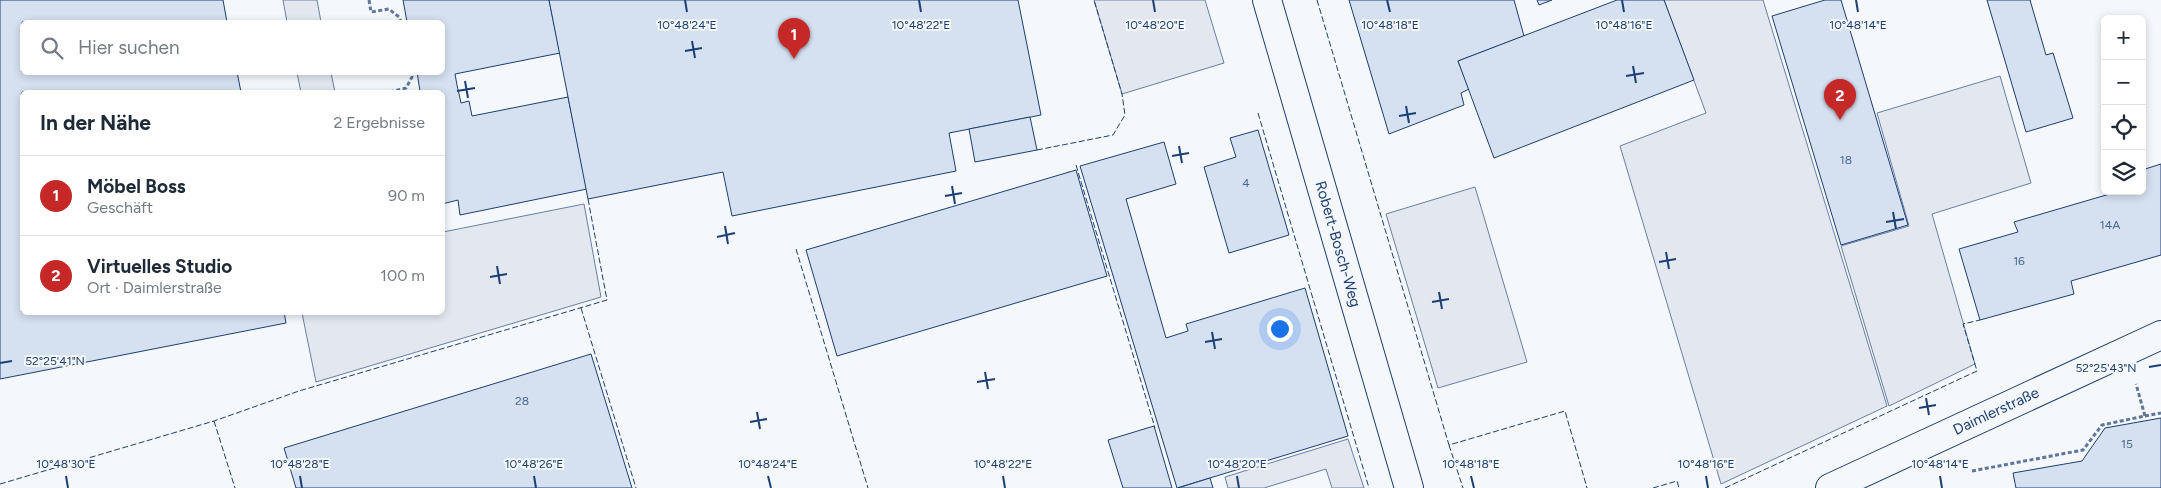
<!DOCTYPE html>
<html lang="de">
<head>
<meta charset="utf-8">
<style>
  :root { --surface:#fff; --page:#f2f2f3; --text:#1f2937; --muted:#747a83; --line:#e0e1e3; --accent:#c62828 }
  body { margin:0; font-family:Figtree,sans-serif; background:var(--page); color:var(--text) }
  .controls { position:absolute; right:15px; top:15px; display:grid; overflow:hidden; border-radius:8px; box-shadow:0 2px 8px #0003 }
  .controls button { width:45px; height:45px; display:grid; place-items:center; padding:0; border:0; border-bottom:1px solid var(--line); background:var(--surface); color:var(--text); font:25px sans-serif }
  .you { position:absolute; left:1279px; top:328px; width:18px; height:18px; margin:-12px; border:4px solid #fff; border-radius:50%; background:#1a73e8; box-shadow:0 0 0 8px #1a73e833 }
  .badge { display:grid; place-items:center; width:32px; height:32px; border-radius:50%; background:var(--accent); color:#fff; font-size:16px; font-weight:700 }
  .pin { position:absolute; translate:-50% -41px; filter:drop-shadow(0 1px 2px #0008) }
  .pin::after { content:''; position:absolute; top:26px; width:18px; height:15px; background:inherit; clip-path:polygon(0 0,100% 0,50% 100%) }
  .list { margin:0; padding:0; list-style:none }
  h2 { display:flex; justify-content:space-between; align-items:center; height:65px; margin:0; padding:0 20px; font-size:21px }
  h2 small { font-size:16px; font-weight:400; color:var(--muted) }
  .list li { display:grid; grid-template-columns:32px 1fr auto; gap:15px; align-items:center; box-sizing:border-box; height:80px; padding:0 20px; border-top:1px solid var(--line) }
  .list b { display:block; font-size:19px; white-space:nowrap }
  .list p { margin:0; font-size:16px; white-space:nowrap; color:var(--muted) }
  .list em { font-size:16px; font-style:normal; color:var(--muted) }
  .icon { flex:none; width:28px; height:28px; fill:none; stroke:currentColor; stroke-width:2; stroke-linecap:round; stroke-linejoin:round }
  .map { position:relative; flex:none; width:2161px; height:488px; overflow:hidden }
  .search { position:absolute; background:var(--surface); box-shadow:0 2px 8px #0003; left:20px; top:20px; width:425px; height:55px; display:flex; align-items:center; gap:12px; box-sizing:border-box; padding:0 18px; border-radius:8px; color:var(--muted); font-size:19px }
  .panel { position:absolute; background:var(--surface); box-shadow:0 2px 8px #0003; left:20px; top:90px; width:425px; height:225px; border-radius:8px }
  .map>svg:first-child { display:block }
  .parking { fill:#e3e8f0; stroke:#687fa3 }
  .building { fill:#d5e0f0; stroke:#1d3f73 }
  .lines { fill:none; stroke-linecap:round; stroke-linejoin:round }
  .minor-casing { stroke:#1d3f73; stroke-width:30 }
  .path { stroke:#5e769c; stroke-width:3; stroke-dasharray:4 2.5; stroke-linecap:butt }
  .minor { stroke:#f4f7fb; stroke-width:28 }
  .fence { stroke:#1d3f73; stroke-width:1; stroke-dasharray:6 2.5; stroke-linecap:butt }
  .ticks { fill:none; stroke:#1d3f73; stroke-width:2 }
  .labels { text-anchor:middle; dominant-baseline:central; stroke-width:4; stroke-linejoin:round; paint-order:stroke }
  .number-label { font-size:12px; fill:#4b6792 }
  .street-label { font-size:15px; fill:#1d3f73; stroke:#f4f7fb }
  .ticks-label { font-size:12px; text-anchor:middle; fill:#1d3f73; stroke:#f4f7fb; stroke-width:4; stroke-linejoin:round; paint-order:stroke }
</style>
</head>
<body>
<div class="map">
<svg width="2161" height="488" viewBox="0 0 2161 488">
  <rect width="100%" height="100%" fill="#f4f7fb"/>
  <g class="parking">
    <path d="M283 0H317L321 22H287Z"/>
    <path d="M1094 0H1205L1224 63 1122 94Z"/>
    <path d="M1664 0H1763L1887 406 1721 484 1620 146 1706 113Z"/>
    <path d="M297 73H331L335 92H301Z"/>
    <path d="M2000 76 2031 183 1932 214 1975 364 1889 406 1841 246 1909 226 1877 113Z"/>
    <path d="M1475 187 1527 362 1438 388 1386 214Z"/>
    <path d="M584 204 601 297 316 382 302 313 442 312 443 232Z"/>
    <path d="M1348 439 1364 488H1332L1326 469 1264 488H1228L1225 477Z"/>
  </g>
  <g class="building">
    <path d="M0 0H223L227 22H22V72H237L241 92H22V312H284L286 323 0 379Z"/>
    <path d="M403 0H549L560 53 455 74 457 85 461 103 469 101 472 116 568 97 587 189 460 215 458 200 442 204V92H411L420 91 417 72H442V22H407Z"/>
    <path d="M549 0H1018L1041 115 949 133 956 171 732 216 723 172 588 199Z"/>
    <path d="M1349 0H1514L1524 36 1458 61 1469 89 1461 93 1464 105 1389 134Z"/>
    <path d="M1537 0H1552L1539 5Z"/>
    <path d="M1617 0H1664L1694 80 1494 158 1458 61Z"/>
    <path d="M1825 0H1841L1908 225 1841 245 1772 16Z"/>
    <path d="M1987 0H2030L2046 55 2053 53 2073 118 2026 132Z"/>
    <path d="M1030 117 1037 150 975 162 969 129Z"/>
    <path d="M1258 130 1289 235 1229 253 1204 167 1236 157 1230 138Z"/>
    <path d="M1164 142 1176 184 1126 199 1166 338 1188 331 1186 324 1305 288 1348 436 1177 488 1080 166Z"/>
    <path d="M2161 164V255L2071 281 2074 294 1980 320 1959 249 2018 232 2014 222 2120 191H2142V185L2145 184 2142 170Z"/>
    <path d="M1076 170 1107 276 837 356 806 250Z"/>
    <path d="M591 354 632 488H296L284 448Z"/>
    <path d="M2161 418V488H2016L2013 473 2082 461 2105 428Z"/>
    <path d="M1154 426 1172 488H1123L1108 440Z"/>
    <path d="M1210 478 1213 488H1178Z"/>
  </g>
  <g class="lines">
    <g class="minor-casing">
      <g id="minor">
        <path d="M1267 0 1409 488"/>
        <path d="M1830 488 2161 335"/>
      </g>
    </g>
    <g class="path">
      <path d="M369 0 371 12 389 9 399 17 401 22"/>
      <path d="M390 92 406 88 412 77 411 72"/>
      <path d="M2145 416 2161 413"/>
      <path d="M1972 471 2083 450 2102 425 2145 416 2136 384"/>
    </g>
    <use href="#minor" class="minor"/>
    <g class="fence">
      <path d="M1317 0 1449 445 1565 411 1587 488"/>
      <path d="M1258 113 1369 488"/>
      <path d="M1037 150 1113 135 1125 115 1122 94 1094 0"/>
      <path d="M1076 165 1155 428"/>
      <path d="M796 249 868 488"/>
      <path d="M581 308 636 488"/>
      <path d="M214 421 235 488"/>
      <path d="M1449 445 1463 488"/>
      <path d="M0 484 214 421 299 391 607 300 588 199"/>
      <path d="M1653 488 1677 481 1679 488"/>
      <path d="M1725 488 1977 371 1963 324 1980 320"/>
    </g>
  </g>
  <path class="ticks" d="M685 0 687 12M919 0 921 12M1153 0 1155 12M1387 0 1390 12M1622 0 1624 12M1856 0 1858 12M692 41 695 58M685 51 702 48M1633 66 1636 83M1626 76 1644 73M465 81 468 98M457 91 475 88M1406 106 1409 123M1399 116 1416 113M1179 146 1182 163M1172 156 1189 153M952 186 955 204M945 196 962 193M1893 212 1896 229M1886 222 1904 219M725 226 728 244M717 237 735 233M1666 252 1669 269M1659 262 1676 259M497 266 500 284M490 277 507 274M1439 292 1442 309M1432 302 1449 299M1212 332 1215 349M1205 342 1222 339M0 363 12 361M2149 367 2161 365M985 372 988 389M977 382 995 379M1926 398 1929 415M1919 408 1936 405M757 412 760 429M750 422 767 419M66 476 68 488M300 476 302 488M534 476 536 488M768 476 771 488M1003 476 1005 488M1237 476 1239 488M1471 476 1474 488M1706 476 1708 488M1940 476 1942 488"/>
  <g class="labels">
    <g class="number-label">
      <text x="1846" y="160">18</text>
      <text x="1246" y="183">4</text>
      <text x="2110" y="225">14A</text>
      <text x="2019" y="261">16</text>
      <text x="522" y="401">28</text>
      <text x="2127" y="444">15</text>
    </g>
    <g class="street-label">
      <text transform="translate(1338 244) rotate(74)">Robert-Bosch-Weg</text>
      <text transform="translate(1996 411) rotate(-25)">Daimlerstraße</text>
    </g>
  </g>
  <g class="ticks-label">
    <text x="687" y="29">10°48'24"E</text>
    <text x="921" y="29">10°48'22"E</text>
    <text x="1155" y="29">10°48'20"E</text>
    <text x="1390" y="29">10°48'18"E</text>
    <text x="1624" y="29">10°48'16"E</text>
    <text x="1858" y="29">10°48'14"E</text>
    <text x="55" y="365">52°25'41"N</text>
    <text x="2106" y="372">52°25'43"N</text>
    <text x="66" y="468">10°48'30"E</text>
    <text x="300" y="468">10°48'28"E</text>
    <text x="534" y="468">10°48'26"E</text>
    <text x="768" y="468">10°48'24"E</text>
    <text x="1003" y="468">10°48'22"E</text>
    <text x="1237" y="468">10°48'20"E</text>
    <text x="1471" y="468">10°48'18"E</text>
    <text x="1706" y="468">10°48'16"E</text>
    <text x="1940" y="468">10°48'14"E</text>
  </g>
</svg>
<div class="controls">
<button>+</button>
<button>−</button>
<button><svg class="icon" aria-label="locate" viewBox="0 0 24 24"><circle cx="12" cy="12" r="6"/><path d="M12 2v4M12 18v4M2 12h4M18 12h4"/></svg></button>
<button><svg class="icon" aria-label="layers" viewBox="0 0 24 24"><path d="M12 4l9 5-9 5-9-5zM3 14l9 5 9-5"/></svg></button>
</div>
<div class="you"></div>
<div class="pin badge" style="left:794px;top:59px">1</div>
<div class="pin badge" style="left:1840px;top:120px">2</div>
<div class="search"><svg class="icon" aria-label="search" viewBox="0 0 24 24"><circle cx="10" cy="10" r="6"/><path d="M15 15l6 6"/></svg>Hier suchen</div>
<section class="panel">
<h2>In der Nähe<small>2 Ergebnisse</small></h2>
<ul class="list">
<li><span class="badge">1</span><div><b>Möbel Boss</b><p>Geschäft</p></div><em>90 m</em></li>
<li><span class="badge">2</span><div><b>Virtuelles Studio</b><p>Ort · Daimlerstraße</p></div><em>100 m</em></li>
</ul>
</section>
</div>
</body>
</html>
